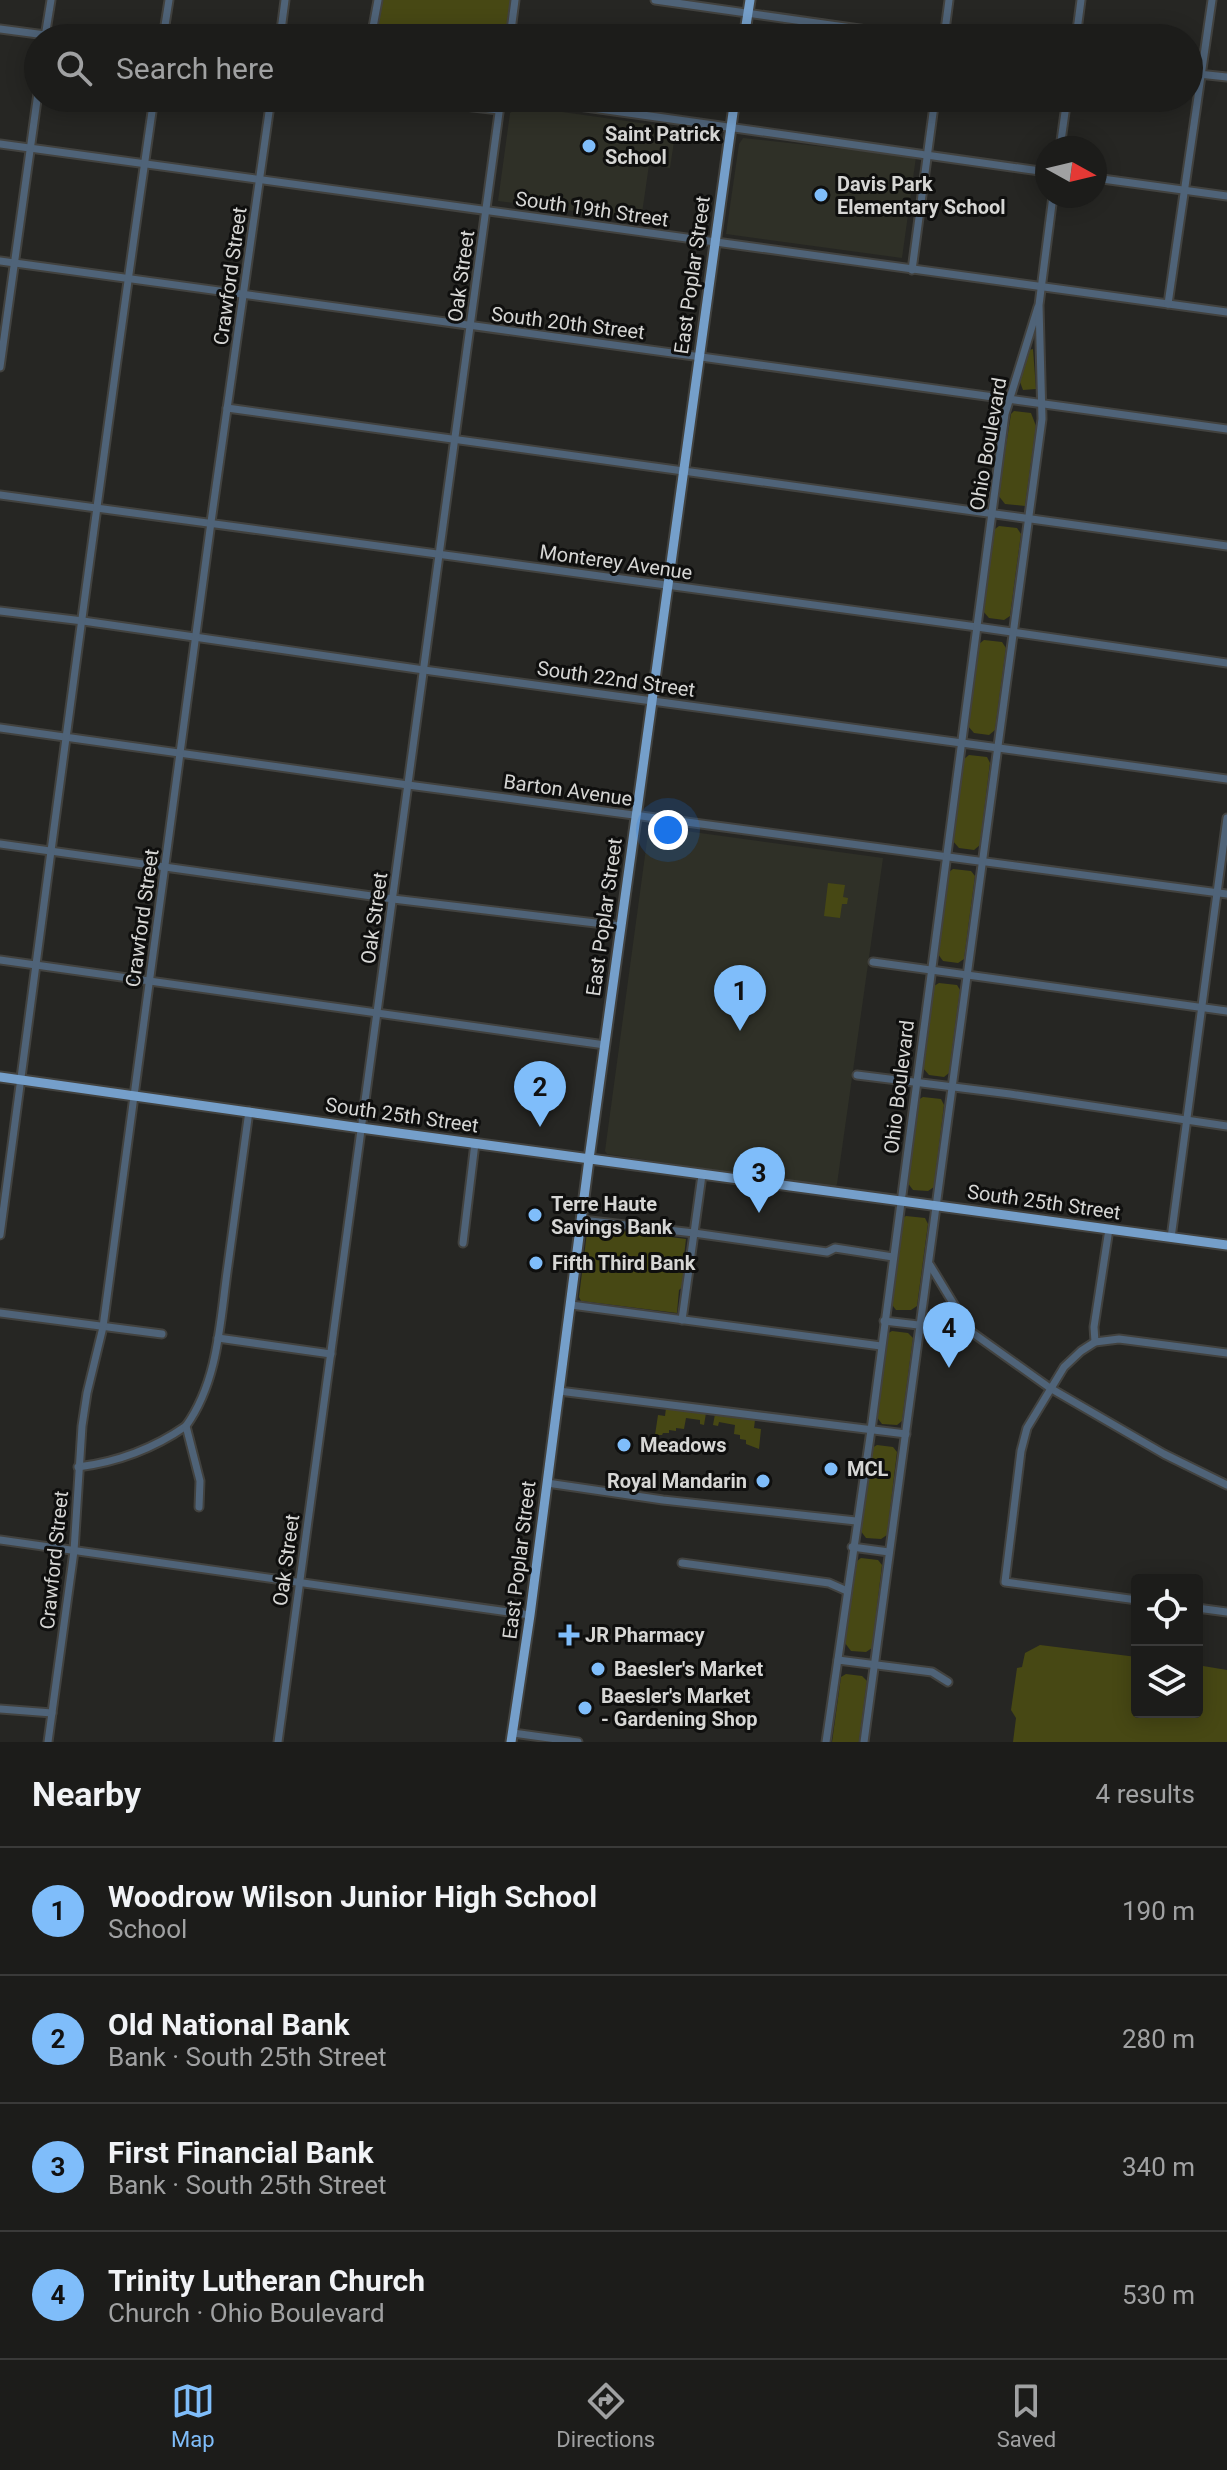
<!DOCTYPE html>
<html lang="en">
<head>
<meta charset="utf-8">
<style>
  :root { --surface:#1c1c1a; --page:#252523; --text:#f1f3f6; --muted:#a0a1a2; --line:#3a3a39; --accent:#7fbdfa }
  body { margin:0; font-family:Roboto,sans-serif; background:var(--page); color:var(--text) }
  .controls { position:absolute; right:24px; bottom:24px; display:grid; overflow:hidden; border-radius:8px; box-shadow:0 4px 20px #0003 }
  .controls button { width:72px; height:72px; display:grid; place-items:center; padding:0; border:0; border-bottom:2px solid var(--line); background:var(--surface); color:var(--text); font:40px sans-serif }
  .compass { position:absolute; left:1035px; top:136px; width:72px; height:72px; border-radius:50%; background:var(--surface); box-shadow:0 4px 20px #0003; rotate:98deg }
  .you { position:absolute; left:668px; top:830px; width:28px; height:28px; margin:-20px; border:6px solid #fff; border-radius:50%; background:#1a73e8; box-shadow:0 0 0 12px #1a73e833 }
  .badge { display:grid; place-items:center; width:52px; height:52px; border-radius:50%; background:var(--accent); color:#111; font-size:26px; font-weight:700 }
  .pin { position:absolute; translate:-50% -66px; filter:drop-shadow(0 2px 4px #0008) }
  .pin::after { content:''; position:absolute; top:42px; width:28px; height:24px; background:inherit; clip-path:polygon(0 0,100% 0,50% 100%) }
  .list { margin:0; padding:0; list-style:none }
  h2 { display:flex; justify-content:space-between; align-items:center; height:104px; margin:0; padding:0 32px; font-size:34px }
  h2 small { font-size:26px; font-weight:400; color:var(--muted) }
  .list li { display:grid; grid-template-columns:52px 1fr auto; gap:24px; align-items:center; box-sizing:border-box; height:128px; padding:0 32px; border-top:2px solid var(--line) }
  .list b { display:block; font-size:30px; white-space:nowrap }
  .list p { margin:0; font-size:26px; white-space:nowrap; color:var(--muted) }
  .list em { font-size:26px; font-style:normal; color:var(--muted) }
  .icon { flex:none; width:44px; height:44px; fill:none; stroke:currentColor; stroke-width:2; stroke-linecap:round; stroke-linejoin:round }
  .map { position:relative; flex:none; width:1227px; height:1742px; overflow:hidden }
  .search { position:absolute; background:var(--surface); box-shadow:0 4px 20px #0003; left:24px; right:24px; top:24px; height:88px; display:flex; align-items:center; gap:20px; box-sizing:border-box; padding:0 28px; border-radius:44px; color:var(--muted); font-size:30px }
  .sheet { height:616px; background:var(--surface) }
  nav { display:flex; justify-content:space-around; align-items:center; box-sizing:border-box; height:112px; border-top:2px solid var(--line); background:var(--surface); font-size:22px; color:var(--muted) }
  nav a { display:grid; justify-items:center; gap:4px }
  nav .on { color:var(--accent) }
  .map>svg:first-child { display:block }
  .built { fill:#2f3027 }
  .green { fill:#474814 }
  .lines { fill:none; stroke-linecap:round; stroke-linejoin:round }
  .minor-casing { stroke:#42423f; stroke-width:11 }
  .major-casing { stroke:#42423f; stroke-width:13 }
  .minor { stroke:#4f6378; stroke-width:7 }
  .major { stroke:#759fca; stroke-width:9 }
  .poi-dot { fill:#7fbdfa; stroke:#0f0f0e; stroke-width:3 }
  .labels { text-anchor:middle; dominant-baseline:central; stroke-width:6; stroke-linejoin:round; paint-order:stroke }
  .poi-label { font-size:20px; font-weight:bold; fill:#d6d6d4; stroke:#0f0f0e; text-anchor:start }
  .street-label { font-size:20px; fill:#d6d6d4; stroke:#0f0f0e }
</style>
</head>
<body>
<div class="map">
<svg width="1227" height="1742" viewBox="0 0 1227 1742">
  <rect width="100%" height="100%" fill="#262623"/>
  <g class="built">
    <path d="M520 106 676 128 670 168 649 165 641 220 498 201 510 113Z"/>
    <path d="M743 138 916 157 902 258 726 234 739 144Z"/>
    <path d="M649 826 883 858 837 1184 834 1188 607 1154 605 1151Z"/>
  </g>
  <g class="green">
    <path d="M378 0H516L510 38H371Z"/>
    <path d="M1033 349 1036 389 1023 390 1020 382 1029 350Z"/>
    <path d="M1014 411 1031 413 1036 426 1025 506 1005 504 998 495 1011 414Z"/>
    <path d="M999 526 1017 528 1021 534 1010 616 1004 620 989 618 983 611 995 529Z"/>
    <path d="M984 640 1002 642 1006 648 995 730 989 735 974 733 968 726 979 644Z"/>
    <path d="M969 755 987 757 990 763 980 845 974 850 959 848 953 841 964 759Z"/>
    <path d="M953 869 971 871 975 876 964 959 958 963 943 961 938 954 949 872Z"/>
    <path d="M828 883 845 885 843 897 848 898 847 904H842L840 918 824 916Z"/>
    <path d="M939 983 957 985 960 990 949 1073 944 1077 929 1075 923 1068 934 986Z"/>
    <path d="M923 1097 941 1099 944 1105 934 1187 928 1191 913 1190 907 1182 918 1100Z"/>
    <path d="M906 1216 925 1218 928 1224 917 1306 911 1310H896L890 1302 901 1219Z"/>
    <path d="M593 1227 686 1239 684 1256 687 1261 684 1286 679 1290 677 1313 581 1301 579 1297 587 1232Z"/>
    <path d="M892 1331 908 1333 913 1338 902 1421 897 1425 882 1424 876 1416 887 1334Z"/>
    <path d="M666 1408 706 1413 704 1425 700 1424V1420L686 1418 684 1429 676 1428V1431L669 1430V1433H663L662 1435H655L658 1415 665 1416Z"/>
    <path d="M715 1414 755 1420 754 1428 761 1429 759 1449 746 1444V1440L740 1439V1435L734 1434 735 1425 719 1422 718 1426 713 1425Z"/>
    <path d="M877 1445 893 1447 897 1452 887 1535 881 1539 866 1538 860 1530 872 1448Z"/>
    <path d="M861 1558 878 1560 882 1565 872 1648 866 1652 851 1651 845 1643 857 1561Z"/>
    <path d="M1040 1645 1137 1657V1712H1197V1665L1227 1670V1742H1013L1016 1718 1011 1710 1017 1668 1022 1667 1025 1653Z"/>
    <path d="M846 1674 862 1676 867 1681 859 1742H832L841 1677Z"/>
  </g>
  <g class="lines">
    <g class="minor-casing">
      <g id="minor">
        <path d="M655 0 923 38"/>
        <path d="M0 29 68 38"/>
        <path d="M45 37 51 0"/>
        <path d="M163 38 169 0"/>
        <path d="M280 38 285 0"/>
        <path d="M371 38 378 0"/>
        <path d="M510 38 515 0"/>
        <path d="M944 38 949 0"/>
        <path d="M1076 38 1081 0"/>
        <path d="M1189 73 1227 77"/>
        <path d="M396 98 499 110"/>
        <path d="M522 98 1047 172"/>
        <path d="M0 144 1227 312"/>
        <path d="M1060 148 1067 98"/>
        <path d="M1095 178 1227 196"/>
        <path d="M0 261 1227 429"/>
        <path d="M912 270 935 98"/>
        <path d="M1168 304 1212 0"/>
        <path d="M0 367 38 93"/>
        <path d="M227 408 1227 546"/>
        <path d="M0 495 977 627 1227 663"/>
        <path d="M0 611 83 621 424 670 1227 779"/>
        <path d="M0 728 408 785 1227 894"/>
        <path d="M0 844 393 899 621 926"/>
        <path d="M0 960 605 1045"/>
        <path d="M873 962 1227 1011"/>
        <path d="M857 1075 1010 1094 1227 1126"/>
        <path d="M582 1220 694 1233 827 1252 835 1248 893 1257"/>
        <path d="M0 1235C51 856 99 476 154 98"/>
        <path d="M1171 1238 1227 818"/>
        <path d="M463 1243 475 1143"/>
        <path d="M930 1265 970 1331 1050 1388 1164 1454 1227 1485"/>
        <path d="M571 1305 881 1346"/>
        <path d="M0 1313 162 1334"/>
        <path d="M682 1320 702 1175"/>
        <path d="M884 1321 970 1331"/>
        <path d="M218 1338 331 1354"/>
        <path d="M1095 1342 1094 1327 1109 1229"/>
        <path d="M559 1391 906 1434"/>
        <path d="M78 1467C118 1462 153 1449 186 1426"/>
        <path d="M547 1483 663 1500 856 1521"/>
        <path d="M199 1507 200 1481 186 1426C219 1380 220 1320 228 1265 235 1214 242 1163 249 1111"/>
        <path d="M0 1540 530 1615"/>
        <path d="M852 1547 889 1552"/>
        <path d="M682 1563 829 1583 847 1591"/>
        <path d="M1137 1600 1005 1582 1021 1451 1027 1428 1064 1367 1081 1351 1095 1342 1119 1339 1227 1353"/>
        <path d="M1197 1608 1227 1612"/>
        <path d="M838 1660 932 1672 948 1682"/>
        <path d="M0 1709 52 1713"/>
        <path d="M513 1733 578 1742"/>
        <path d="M48 1742 74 1551 82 1426 87 1393 103 1327 211 522 271 98"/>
        <path d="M278 1742 501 98"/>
        <path d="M826 1742 871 1430 1005 414 1038 307"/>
        <path d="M864 1742 1042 419 1039 305 1053 196"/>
      </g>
    </g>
    <g class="major-casing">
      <g id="major">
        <path d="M744 38 750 0"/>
        <path d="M0 1077 361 1128 1227 1245"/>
        <path d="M511 1742 530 1615 589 1159 735 98"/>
      </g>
    </g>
    <use href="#minor" class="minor"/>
    <use href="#major" class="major"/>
  </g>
  <g class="poi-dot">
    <circle cx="589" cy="146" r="8"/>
    <circle cx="821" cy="195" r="8"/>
    <circle cx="535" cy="1215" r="8"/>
    <circle cx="536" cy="1263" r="8"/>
    <circle cx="624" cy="1445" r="8"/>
    <circle cx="831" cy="1469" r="8"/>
    <circle cx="763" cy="1481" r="8"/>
    <path d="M565 1623h8v8h8v8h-8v8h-8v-8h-8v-8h8z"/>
    <circle cx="598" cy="1669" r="8"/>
    <circle cx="585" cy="1708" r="8"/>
  </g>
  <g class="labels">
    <g class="poi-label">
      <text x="605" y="134">Saint Patrick<tspan x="605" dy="23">School</tspan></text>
      <text x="837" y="184">Davis Park<tspan x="837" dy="23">Elementary School</tspan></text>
      <text x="551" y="1204">Terre Haute<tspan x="551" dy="23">Savings Bank</tspan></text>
      <text x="552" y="1263">Fifth Third Bank</text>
      <text x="640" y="1445">Meadows</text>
      <text x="847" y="1469">MCL</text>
      <text x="747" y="1481" text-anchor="end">Royal Mandarin</text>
      <text x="585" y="1635">JR Pharmacy</text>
      <text x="614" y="1669">Baesler's Market</text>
      <text x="601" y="1696">Baesler's Market<tspan x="601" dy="23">- Gardening Shop</tspan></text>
    </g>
    <g class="street-label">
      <text transform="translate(592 209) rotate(8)">South 19th Street</text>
      <text transform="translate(692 275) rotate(-82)">East Poplar Street</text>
      <text transform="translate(230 276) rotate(-82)">Crawford Street</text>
      <text transform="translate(461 276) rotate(-82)">Oak Street</text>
      <text transform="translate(568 323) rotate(7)">South 20th Street</text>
      <text transform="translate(988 444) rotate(-80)">Ohio Boulevard</text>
      <text transform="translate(616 562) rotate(8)">Monterey Avenue</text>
      <text transform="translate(616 679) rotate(8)">South 22nd Street</text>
      <text transform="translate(568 790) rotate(8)">Barton Avenue</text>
      <text transform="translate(604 917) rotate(-82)">East Poplar Street</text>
      <text transform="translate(142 918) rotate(-82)">Crawford Street</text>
      <text transform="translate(374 918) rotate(-82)">Oak Street</text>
      <text transform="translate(899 1087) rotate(-83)">Ohio Boulevard</text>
      <text transform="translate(402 1115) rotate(8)">South 25th Street</text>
      <text transform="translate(1044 1202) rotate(8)">South 25th Street</text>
      <text transform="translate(54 1560) rotate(-84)">Crawford Street</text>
      <text transform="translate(286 1560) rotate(-82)">Oak Street</text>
      <text transform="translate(519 1560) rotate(-83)">East Poplar Street</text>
    </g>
  </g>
</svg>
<div class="controls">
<button><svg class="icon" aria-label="locate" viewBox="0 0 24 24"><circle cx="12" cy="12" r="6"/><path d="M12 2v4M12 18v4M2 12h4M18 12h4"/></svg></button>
<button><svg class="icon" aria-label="layers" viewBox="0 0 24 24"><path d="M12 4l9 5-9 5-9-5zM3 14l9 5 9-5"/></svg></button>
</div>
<svg class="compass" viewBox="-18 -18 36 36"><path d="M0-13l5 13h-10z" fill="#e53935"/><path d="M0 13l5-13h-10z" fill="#a0a1a2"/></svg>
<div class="you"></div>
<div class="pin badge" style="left:740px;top:1031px">1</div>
<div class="pin badge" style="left:540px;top:1127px">2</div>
<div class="pin badge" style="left:759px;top:1213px">3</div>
<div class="pin badge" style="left:949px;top:1368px">4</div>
<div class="search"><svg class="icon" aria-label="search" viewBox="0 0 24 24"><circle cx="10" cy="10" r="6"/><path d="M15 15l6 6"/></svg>Search here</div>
</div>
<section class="sheet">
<h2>Nearby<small>4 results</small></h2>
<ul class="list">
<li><span class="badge">1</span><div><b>Woodrow Wilson Junior High School</b><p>School</p></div><em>190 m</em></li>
<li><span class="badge">2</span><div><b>Old National Bank</b><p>Bank · South 25th Street</p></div><em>280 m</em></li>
<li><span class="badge">3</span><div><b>First Financial Bank</b><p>Bank · South 25th Street</p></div><em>340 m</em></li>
<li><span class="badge">4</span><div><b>Trinity Lutheran Church</b><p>Church · Ohio Boulevard</p></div><em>530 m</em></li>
</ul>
</section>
<nav>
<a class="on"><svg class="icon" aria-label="map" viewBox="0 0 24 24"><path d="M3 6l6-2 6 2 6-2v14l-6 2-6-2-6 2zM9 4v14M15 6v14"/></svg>Map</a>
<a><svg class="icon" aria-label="directions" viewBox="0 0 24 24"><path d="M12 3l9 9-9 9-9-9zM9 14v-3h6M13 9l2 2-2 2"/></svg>Directions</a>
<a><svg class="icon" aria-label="saved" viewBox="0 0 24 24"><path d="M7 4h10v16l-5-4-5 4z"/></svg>Saved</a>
</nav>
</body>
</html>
